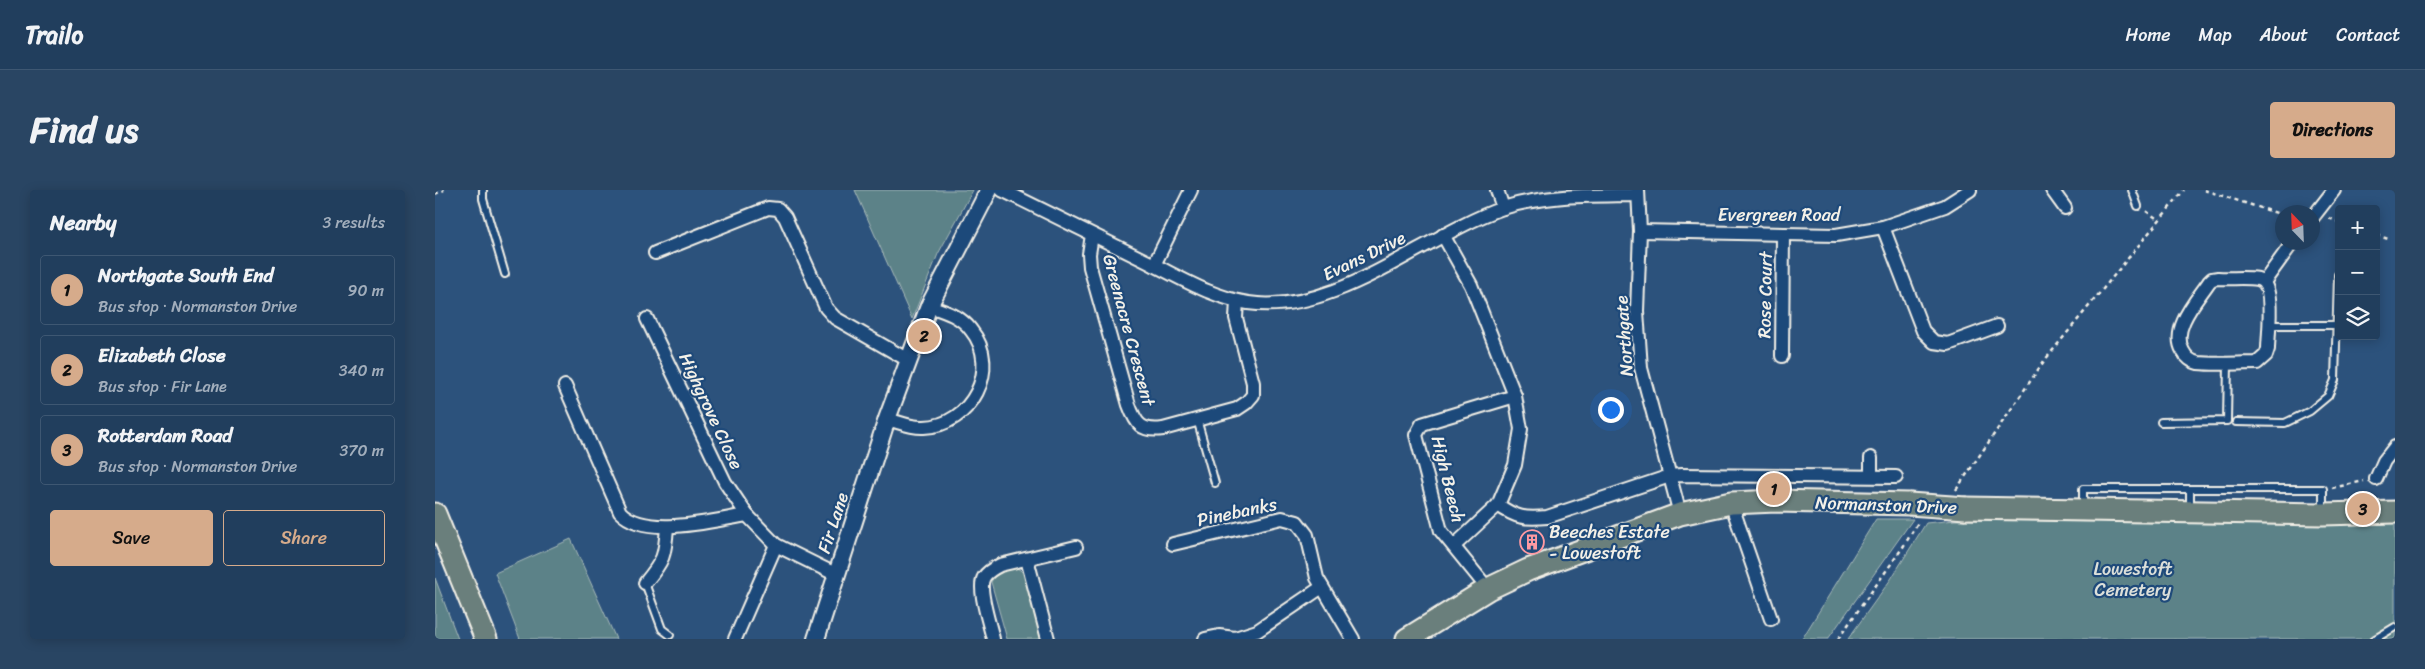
<!DOCTYPE html>
<html lang="en">
<head>
<meta charset="utf-8">
<style>
  :root { --surface:#213e5d; --page:#294563; --text:#f1f3f6; --muted:#a2aebc; --line:#3e5772; --accent:#d6ab8b }
  body { margin:0; font-family:Sriracha,sans-serif; background:var(--page); color:var(--text) }
  .controls { position:absolute; right:15px; top:15px; display:grid; overflow:hidden; border-radius:5px; box-shadow:0 2px 12px #0003 }
  .controls button { width:45px; height:45px; display:grid; place-items:center; padding:0; border:0; border-bottom:1px solid var(--line); background:var(--surface); color:var(--text); font:25px sans-serif }
  .compass { position:absolute; left:1840px; top:15px; width:45px; height:45px; border-radius:50%; background:var(--surface); box-shadow:0 2px 12px #0003; rotate:337deg }
  .you { position:absolute; left:1175px; top:219px; width:18px; height:18px; margin:-12px; border:4px solid #fff; border-radius:50%; background:#1a73e8; box-shadow:0 0 0 8px #1a73e833 }
  .badge { display:grid; place-items:center; width:32px; height:32px; border-radius:50%; background:var(--accent); color:#111; font-size:16px; font-weight:700 }
  .pin { position:absolute; translate:-50% -50%; border:2px solid #fff; box-shadow:0 1px 5px #0006 }
  .list { margin:0; padding:0; list-style:none }
  h2 { display:flex; justify-content:space-between; align-items:center; height:65px; margin:0; padding:0 20px; font-size:21px }
  h2 small { font-size:16px; font-weight:400; color:var(--muted) }
  .list li { display:grid; grid-template-columns:32px 1fr auto; gap:15px; align-items:center; box-sizing:border-box; height:70px; margin:0 10px 10px; padding:0 10px; border:1px solid var(--line); border-radius:5px }
  .list b { display:block; font-size:19px; white-space:nowrap }
  .list p { margin:0; font-size:16px; white-space:nowrap; color:var(--muted) }
  .list em { font-size:16px; font-style:normal; color:var(--muted) }
  .actions { display:flex; gap:10px; padding:15px 20px }
  .actions a { flex:1; padding:11px 0; border:1px solid var(--accent); border-radius:5px; text-align:center; font-size:18px; color:var(--accent) }
  .actions .main { background:var(--accent); color:#111 }
  .icon { flex:none; width:28px; height:28px; fill:none; stroke:currentColor; stroke-width:2; stroke-linecap:round; stroke-linejoin:round }
  .map { position:relative; flex:none; width:1960px; height:449px; overflow:hidden; border-radius:5px }
  header { display:flex; align-items:center; gap:30px; box-sizing:border-box; height:70px; padding:0 25px; background:var(--surface); border-bottom:1px solid var(--line) }
  header strong { font-size:24px }
  nav { display:flex; gap:28px; margin-inline-start:auto; font-size:18px }
  .intro { display:flex; align-items:center; justify-content:space-between; box-sizing:border-box; height:120px; padding:0 30px }
  h1 { margin:0; font-size:35px }
  .button { padding:12px 22px; border-radius:5px; background:var(--accent); color:#111; font-size:18px; font-weight:700 }
  main { display:flex; gap:30px; padding:0 30px }
  aside { flex:1; background:var(--surface); border-radius:5px; box-shadow:0 2px 12px #0003 }
  .map>svg:first-child { display:block }
  .green { fill:#5c8288; stroke:#a8bab8 }
  .lines { fill:none; stroke-linecap:round; stroke-linejoin:round }
  .service-casing { stroke:#f4f1e8; stroke-width:10 }
  .minor-casing { stroke:#f4f1e8; stroke-width:16 }
  .tertiary-casing { stroke:#f4f1e8; stroke-width:20 }
  .primary-casing { stroke:#f4f1e8; stroke-width:25 }
  .trunk-casing { stroke:#f4f1e8; stroke-width:25 }
  .path { stroke:#f4f1e8; stroke-width:2.5; stroke-dasharray:4 4; stroke-linecap:butt }
  .service { stroke:#1f4a7a; stroke-width:6 }
  .minor { stroke:#1f4a7a; stroke-width:12 }
  .tertiary { stroke:#1f4a7a; stroke-width:16 }
  .primary { stroke:#6b7f7c; stroke-width:21 }
  .trunk { stroke:#6b7f7c; stroke-width:21 }
  .primary-bridge-casing { stroke:#f4f1e8; stroke-width:25; stroke-linecap:butt }
  .primary-bridge { stroke:#6b7f7c; stroke-width:21 }
  .labels { text-anchor:middle; dominant-baseline:central; stroke-width:4.5; stroke-linejoin:round; paint-order:stroke }
  .street-label { font-size:18px; fill:#f4f1e8; stroke:#1f4a7a }
  .poi-label { font-size:18px; fill:#f4f1e8; stroke:#1f4a7a; text-anchor:start }
  .park-label { font-size:18px; fill:#dde0da; stroke:#1f4a7a }
</style>
</head>
<body>
<header>
<strong>Trailo</strong>
<nav><a>Home</a><a>Map</a><a>About</a><a>Contact</a></nav>
</header>
<div class="intro"><h1>Find us</h1><a class="button">Directions</a></div>
<main>
<aside>
<h2>Nearby<small>3 results</small></h2>
<ul class="list">
<li><span class="badge">1</span><div><b>Northgate South End</b><p>Bus stop · Normanston Drive</p></div><em>90 m</em></li>
<li><span class="badge">2</span><div><b>Elizabeth Close</b><p>Bus stop · Fir Lane</p></div><em>340 m</em></li>
<li><span class="badge">3</span><div><b>Rotterdam Road</b><p>Bus stop · Normanston Drive</p></div><em>370 m</em></li>
</ul>
<div class="actions"><a class="main">Save</a><a>Share</a></div>
</aside>
<div class="map">
<svg width="1960" height="449" viewBox="0 0 1960 449">
  <rect width="100%" height="100%" fill="#2c527c"/>
  <filter id="ink" filterUnits="userSpaceOnUse"><feTurbulence type="fractalNoise" baseFrequency=".02" numOctaves="2"/><feDisplacementMap in="SourceGraphic" scale="10" xChannelSelector="R" yChannelSelector="G"/><feConvolveMatrix kernelMatrix="1 2 1 2 8 2 1 2 1" color-interpolation-filters="sRGB"/></filter>
  <g filter="url(#ink)">
    <g class="green">
      <path d="M420 0H538L503 64 477 129Z"/>
      <path d="M1441 329H1478L1393 449H1367Z"/>
      <path d="M1520 330 1960 332V449H1413L1456 389 1491 333Z"/>
      <path d="M136 349 181 449H85L60 383Z"/>
      <path d="M581 377 590 384 607 449H572L556 392 561 383Z"/>
      <path d="M0 388 23 449H0Z"/>
    </g>
    <g class="lines">
      <g class="service-casing">
        <g id="service">
          <path d="M48 0V9L70 84"/>
          <path d="M1697 0 1703 16"/>
          <path d="M1834 135H1902"/>
          <path d="M762 229 780 293"/>
          <path d="M1726 232 1792 231 1793 173"/>
          <path d="M1801 232 1850 233 1875 221 1893 206 1900 190 1903 85"/>
          <path d="M1648 317V299H1888V321"/>
          <path d="M1755 320V299"/>
          <path d="M210 393 227 439 235 445"/>
          <path d="M1940 449 1960 437"/>
        </g>
      </g>
      <g class="minor-casing">
        <g id="minor">
          <path d="M567 0C616 24 664 48 713 72 746 88 776 107 813 113 902 126 987 46 1068 18 1111 4 1158 6 1203 5"/>
          <path d="M1062 0 1068 18"/>
          <path d="M1203 0 1205 41 1202 121 1206 178 1245 324"/>
          <path d="M1617 0 1630 18"/>
          <path d="M1878 27 1899 0"/>
          <path d="M1448 37 1488 141 1499 152 1513 154 1562 136"/>
          <path d="M1205 41 1401 45 1448 37 1510 16 1535 0"/>
          <path d="M657 45 654 64 655 77 694 215C701 234 706 242 728 239L802 219 811 213 818 205V193L801 128 802 111"/>
          <path d="M1008 45 1036 95 1080 206 1086 239 1080 275 1063 315 1019 356"/>
          <path d="M220 63 333 18 343 19 350 27 391 118 400 128 473 170"/>
          <path d="M719 75 756 0"/>
          <path d="M1783 88C1795 89 1810 87 1823 89 1841 93 1833 144 1833 159L1831 165 1822 173C1803 173 1782 175 1763 173 1757 172 1751 167 1748 161 1735 139 1762 110 1774 92L1777 89Z"/>
          <path d="M1829 92 1858 52"/>
          <path d="M212 129 290 292 312 325 341 355 402 385"/>
          <path d="M1347 166 1348 45"/>
          <path d="M130 196 185 322C211 349 279 330 312 325"/>
          <path d="M452 229C464 232 476 238 489 237 536 236 567 178 536 140 526 126 509 121 494 116"/>
          <path d="M1436 286V268"/>
          <path d="M1941 289 1949 271 1960 257"/>
          <path d="M1296 313 1336 429"/>
          <path d="M1063 315C1081 328 1090 329 1112 327L1235 286 1246 285 1461 287"/>
          <path d="M738 354 847 328 862 332 872 345 882 388 918 449"/>
          <path d="M592 369 613 449"/>
          <path d="M210 393C229 370 230 366 232 337"/>
          <path d="M1053 399 1006 341 981 245 987 234 1080 206"/>
          <path d="M300 449 341 355"/>
          <path d="M558 449C555 435 542 398 549 387 553 381 559 378 565 375L641 357"/>
          <path d="M770 449 784 446 800 448 822 441 887 397"/>
        </g>
      </g>
      <g class="tertiary-casing">
        <path id="tertiary" d="M381 449 452 229 494 116 554 0"/>
      </g>
      <g class="primary-casing">
        <g id="primary">
          <path d="M1531 318 1888 324 1960 322"/>
          <path d="M972 449 1053 399 1093 380 1245 324 1296 313 1341 311 1474 314"/>
        </g>
      </g>
      <g class="trunk-casing">
        <path id="trunk" d="M0 324 51 449"/>
      </g>
      <g class="path">
        <path d="M1769 0 1848 25"/>
        <path d="M0 4 9 0"/>
        <path d="M1711 21 1724 30"/>
        <path d="M1894 28 1904 32"/>
        <path d="M1941 45 1956 50"/>
        <path d="M1897 298 1929 291"/>
        <path d="M1521 300 1609 171 1749 0"/>
        <path d="M1403 449 1468 357 1484 331"/>
      </g>
      <use href="#service" class="service"/>
      <use href="#minor" class="minor"/>
      <use href="#tertiary" class="tertiary"/>
      <use href="#primary" class="primary"/>
      <use href="#trunk" class="trunk"/>
      <g class="primary-bridge-casing">
        <path id="primary-bridge" d="M1474 314 1531 318"/>
      </g>
      <use href="#primary-bridge" class="primary-bridge"/>
    </g>
  </g>
  <defs>
    <g id="building-ring" transform="scale(1.25)"><circle r="9.5" fill="#1f4a7a" stroke="#ff9aa2" stroke-width="1.5"/><path d="M-4-6H4V6H1V3H-1V6H-4ZM-2.5-4.3h1.7v1.8h-1.7ZM.8-4.3h1.7v1.8H.8ZM-2.5-1h1.7V.8h-1.7ZM.8-1h1.7V.8H.8Z" fill="#ff9aa2"/></g>
  </defs>
  <g fill-rule="evenodd">
    <use href="#building-ring" x="1097" y="352"/>
  </g>
  <g class="labels">
    <g class="street-label">
      <text x="1344" y="25">Evergreen Road</text>
      <text transform="translate(929 66) rotate(-26)">Evans Drive</text>
      <text transform="translate(1330 105) rotate(-89)">Rose Court</text>
      <text transform="translate(694 140) rotate(75)">Greenacre Crescent</text>
      <text transform="translate(1189 146) rotate(-94)">Northgate</text>
      <text transform="translate(276 221) rotate(65)">Highgrove Close</text>
      <text transform="translate(1013 289) rotate(76)">High Beech</text>
      <text transform="translate(1451 315) rotate(2)">Normanston Drive</text>
      <text transform="translate(802 322) rotate(-12)">Pinebanks</text>
      <text transform="translate(398 333) rotate(-72)">Fir Lane</text>
    </g>
    <g class="poi-label">
      <text x="1114" y="342">Beeches Estate<tspan x="1114" dy="21">- Lowestoft</tspan></text>
    </g>
    <g class="park-label">
      <text x="1698" y="379">Lowestoft<tspan x="1698" dy="21">Cemetery</tspan></text>
    </g>
  </g>
</svg>
<div class="controls">
<button>+</button>
<button>−</button>
<button><svg class="icon" aria-label="layers" viewBox="0 0 24 24"><path d="M12 4l9 5-9 5-9-5zM3 14l9 5 9-5"/></svg></button>
</div>
<svg class="compass" viewBox="-18 -18 36 36"><path d="M0-13l5 13h-10z" fill="#e53935"/><path d="M0 13l5-13h-10z" fill="#a2aebc"/></svg>
<div class="you"></div>
<div class="pin badge" style="left:1339px;top:299px">1</div>
<div class="pin badge" style="left:489px;top:146px">2</div>
<div class="pin badge" style="left:1928px;top:319px">3</div>
</div>
</main>
</body>
</html>
